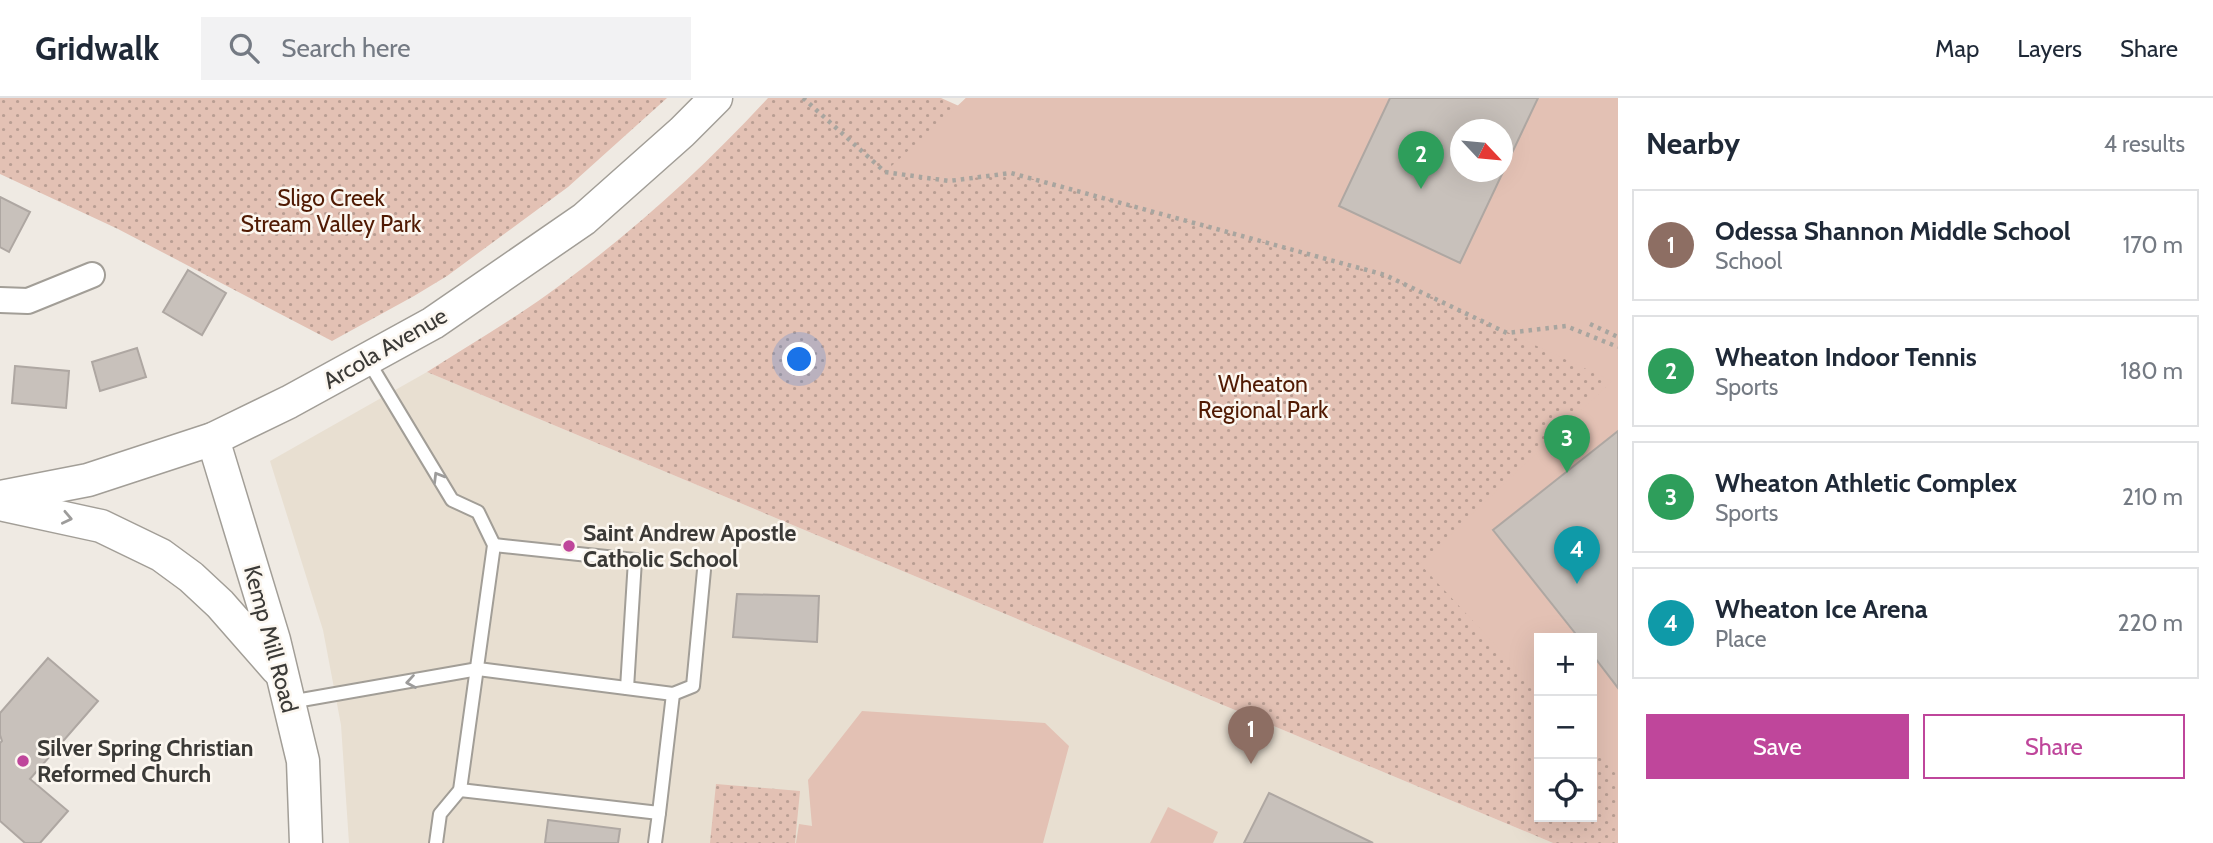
<!DOCTYPE html>
<html lang="en">
<head>
<meta charset="utf-8">
<style>
  :root { --surface:#fff; --page:#f2f2f3; --text:#1f2937; --muted:#747a83; --line:#e0e1e3; --accent:#bf469b }
  body { margin:0; font-family:Cabin,sans-serif; background:var(--page); color:var(--text) }
  .controls { position:absolute; right:21px; bottom:21px; display:grid; overflow:hidden; border-radius:0px; box-shadow:0 7px 28px #0002 }
  .controls button { width:63px; height:63px; display:grid; place-items:center; padding:0; border:0; border-bottom:2px solid var(--line); background:var(--surface); color:var(--text); font:35px sans-serif }
  .compass { position:absolute; left:1450px; top:21px; width:63px; height:63px; border-radius:50%; background:var(--surface); box-shadow:0 7px 28px #0002; rotate:116deg }
  .you { position:absolute; left:800px; top:262px; width:24px; height:24px; margin:-18px; border:5px solid #fff; border-radius:50%; background:#1a73e8; box-shadow:0 0 0 10px #1a73e833 }
  .badge { display:grid; place-items:center; width:46px; height:46px; border-radius:50%; background:var(--accent); color:#fff; font-size:23px; font-weight:700 }
  .pin { position:absolute; translate:-50% -58px; filter:drop-shadow(0 2px 4px #0008) }
  .pin::after { content:''; position:absolute; top:37px; width:24px; height:21px; background:inherit; clip-path:polygon(0 0,100% 0,50% 100%) }
  .list { margin:0; padding:0; list-style:none }
  h2 { display:flex; justify-content:space-between; align-items:center; height:91px; margin:0; padding:0 28px; font-size:30px }
  h2 small { font-size:23px; font-weight:400; color:var(--muted) }
  .list li { display:grid; grid-template-columns:46px 1fr auto; gap:21px; align-items:center; box-sizing:border-box; height:112px; margin:0 14px 14px; padding:0 14px; border:2px solid var(--line); border-radius:0px }
  .list b { display:block; font-size:26px; white-space:nowrap }
  .list p { margin:0; font-size:23px; white-space:nowrap; color:var(--muted) }
  .list em { font-size:23px; font-style:normal; color:var(--muted) }
  .actions { display:flex; gap:14px; padding:21px 28px }
  .actions a { flex:1; padding:16px 0; border:2px solid var(--accent); border-radius:0px; text-align:center; font-size:24px; color:var(--accent) }
  .actions .main { background:var(--accent); color:#fff }
  .icon { flex:none; width:38px; height:38px; fill:none; stroke:currentColor; stroke-width:2; stroke-linecap:round; stroke-linejoin:round }
  .map { position:relative; flex:none; width:1618px; height:745px; overflow:hidden }
  header { display:flex; align-items:center; gap:42px; box-sizing:border-box; height:98px; padding:0 35px; background:var(--surface); border-bottom:2px solid var(--line) }
  header strong { font-size:33px }
  nav { display:flex; gap:38px; margin-inline-start:auto; font-size:24px }
  .search { width:490px; height:63px; background:var(--page); display:flex; align-items:center; gap:18px; box-sizing:border-box; padding:0 24px; border-radius:0px; color:var(--muted); font-size:26px }
  main { display:flex }
  aside { flex:1; background:var(--surface) }
  .map>svg:first-child { display:block }
  .built { fill:#e8dfd1 }
  .park { fill:url(#park-dots); fill-rule:evenodd }
  .pitch { fill:#e3c1b4; fill-rule:evenodd }
  .building { fill:#c8c1bb; stroke:#aea7a2; stroke-width:2; fill-rule:evenodd }
  .lines { fill:none; stroke-linecap:round; stroke-linejoin:round }
  .service-casing { stroke:#a29e97; stroke-width:16 }
  .minor-casing { stroke:#a29e97; stroke-width:28 }
  .tertiary-casing { stroke:#a29e97; stroke-width:35 }
  .path { stroke:#a8a59f; stroke-width:4.5; stroke-dasharray:3.5 5; stroke-linecap:butt }
  .service { stroke:#fff; stroke-width:12 }
  .minor { stroke:#fff; stroke-width:24 }
  .tertiary { stroke:#fff; stroke-width:32 }
  .oneway { stroke:#9d9c9b }
  .poi-dot { fill:#bf469b; stroke:#fcf7f0; stroke-width:2.5 }
  .labels { text-anchor:middle; dominant-baseline:central; stroke-width:5; stroke-linejoin:round; paint-order:stroke }
  .park-label { font-size:23px; fill:#501a03; stroke:#fcf7f0 }
  .street-label { font-size:23px; fill:#3b3a37; stroke:#fcf7f0 }
  .poi-label { font-size:23px; font-weight:bold; fill:#3b3a37; stroke:#fcf7f0; text-anchor:start }
</style>
</head>
<body>
<header>
<strong>Gridwalk</strong>
<div class="search"><svg class="icon" aria-label="search" viewBox="0 0 24 24"><circle cx="10" cy="10" r="6"/><path d="M15 15l6 6"/></svg>Search here</div>
<nav><a>Map</a><a>Layers</a><a>Share</a></nav>
</header>
<main>
<div class="map">
<svg width="1618" height="745" viewBox="0 0 1618 745">
  <defs>
    <pattern id="park-dots" width="8" height="8" patternUnits="userSpaceOnUse" patternTransform="scale(1.75)"><rect width="8" height="8" fill="#e3c1b4"/><path d="M2 2h.1M6 6h.1" fill="none" stroke="#b99e93" stroke-width="1.8" stroke-linecap="round"/></pattern>
  </defs>
  <rect width="100%" height="100%" fill="#efeae3"/>
  <path class="built" d="M427 274 1553 745H349L341 627 323 532 270 363Z"/>
  <g class="park">
    <path d="M0 0H667L568 89 447 178 414 198 332 243 118 131 0 76Z"/>
    <path d="M768 0H941L959 8 966 0H1618V745H1553L427 274C467 248 509 224 548 196 627 139 702 72 768 0ZM1461 32H1503V74H1461ZM1539 540H1592V719H1539Z"/>
    <path d="M716 686 800 693 795 745H710Z"/>
  </g>
  <g class="pitch">
    <path d="M966 0H1618V678L1592 650V540H1539V594L1420 466 1612 283 1385 177 1011 75 949 83 885 74ZM1461 32H1503V74H1461Z"/>
    <path d="M862 613 1045 625 1069 648 1043 745H796L799 726 812 728 808 682Z"/>
    <path d="M1168 709 1218 734 1213 745H1150Z"/>
  </g>
  <g class="building">
    <path d="M1390 0H1538L1460 165 1339 108ZM1461 32H1503V74H1461Z"/>
    <path d="M0 99 30 114 9 154 0 149Z"/>
    <path d="M188 172 226 195 202 237 163 214Z"/>
    <path d="M137 250 146 279 100 293 92 264Z"/>
    <path d="M15 268 69 273 66 310 12 305Z"/>
    <path d="M1618 333V590L1592 556V540H1579L1493 432Z"/>
    <path d="M737 496 819 498 817 544 733 539Z"/>
    <path d="M48 560 98 603 30 681 68 713 40 745H25L0 723V645L2 643 0 637V615Z"/>
    <path d="M1269 695 1373 745H1244Z"/>
    <path d="M548 722 620 731 618 745H545Z"/>
  </g>
  <g class="lines">
    <g class="service-casing">
      <g id="service">
        <path d="M367 261 452 402 478 414 494 447 460 692 440 716 436 745"/>
        <path d="M494 447 635 462 627 590"/>
        <path d="M290 604 478 571 673 596 693 588 704 472"/>
        <path d="M460 692 659 715 673 596"/>
        <path d="M655 745 659 715"/>
      </g>
    </g>
    <g class="minor-casing">
      <path id="minor" d="M0 202 28 203 92 177"/>
    </g>
    <g class="tertiary-casing">
      <g id="tertiary">
        <path d="M213 341 274 542 303 663 306 745"/>
        <path d="M0 399 88 382 213 341 289 304 433 225 584 121 682 34 716 0"/>
        <path d="M0 406 101 428 161 457 191 479 220 506 277 571"/>
      </g>
    </g>
    <g class="path">
      <path d="M803 0 885 74 949 83 1011 75 1385 177 1507 235 1566 228 1618 249"/>
      <path d="M1590 226 1618 239"/>
    </g>
    <use href="#service" class="service"/>
    <use href="#minor" class="minor"/>
    <use href="#tertiary" class="tertiary"/>
  </g>
  <defs><path id="oneway-chevron" d="M-2-3.5L2.5 0L-2 3.5" fill="none" stroke-width="1.6" stroke-linecap="round" stroke-linejoin="round" transform="scale(1.75)"/></defs>
  <g class="oneway">
    <use href="#oneway-chevron" transform="translate(438 379) rotate(-121)"/>
    <use href="#oneway-chevron" transform="translate(67 420) rotate(12)"/>
    <use href="#oneway-chevron" transform="translate(411 584) rotate(171)"/>
  </g>
  <g class="poi-dot">
    <circle cx="569" cy="448" r="7"/>
    <circle cx="23" cy="663" r="7"/>
  </g>
  <g class="labels">
    <g class="park-label">
      <text x="331" y="100">Sligo Creek<tspan x="331" dy="26">Stream Valley Park</tspan></text>
      <text x="1263" y="286">Wheaton<tspan x="1263" dy="26">Regional Park</tspan></text>
    </g>
    <g class="street-label">
      <text transform="translate(385 250) rotate(-30)">Arcola Avenue</text>
      <text transform="translate(271 541) rotate(75)">Kemp Mill Road</text>
    </g>
    <g class="poi-label">
      <text x="583" y="435">Saint Andrew Apostle<tspan x="583" dy="26">Catholic School</tspan></text>
      <text x="37" y="650">Silver Spring Christian<tspan x="37" dy="26">Reformed Church</tspan></text>
    </g>
  </g>
</svg>
<div class="controls">
<button>+</button>
<button>−</button>
<button><svg class="icon" aria-label="locate" viewBox="0 0 24 24"><circle cx="12" cy="12" r="6"/><path d="M12 2v4M12 18v4M2 12h4M18 12h4"/></svg></button>
</div>
<svg class="compass" viewBox="-18 -18 36 36"><path d="M0-13l5 13h-10z" fill="#e53935"/><path d="M0 13l5-13h-10z" fill="#747a83"/></svg>
<div class="you"></div>
<div class="pin badge" style="left:1251px;top:666px;background:#8d6e63">1</div>
<div class="pin badge" style="left:1421px;top:91px;background:#2e9e5b">2</div>
<div class="pin badge" style="left:1567px;top:375px;background:#2e9e5b">3</div>
<div class="pin badge" style="left:1577px;top:486px;background:#0f9aa8">4</div>
</div>
<aside>
<h2>Nearby<small>4 results</small></h2>
<ul class="list">
<li><span class="badge" style="background:#8d6e63">1</span><div><b>Odessa Shannon Middle School</b><p>School</p></div><em>170 m</em></li>
<li><span class="badge" style="background:#2e9e5b">2</span><div><b>Wheaton Indoor Tennis</b><p>Sports</p></div><em>180 m</em></li>
<li><span class="badge" style="background:#2e9e5b">3</span><div><b>Wheaton Athletic Complex</b><p>Sports</p></div><em>210 m</em></li>
<li><span class="badge" style="background:#0f9aa8">4</span><div><b>Wheaton Ice Arena</b><p>Place</p></div><em>220 m</em></li>
</ul>
<div class="actions"><a class="main">Save</a><a>Share</a></div>
</aside>
</main>
</body>
</html>
